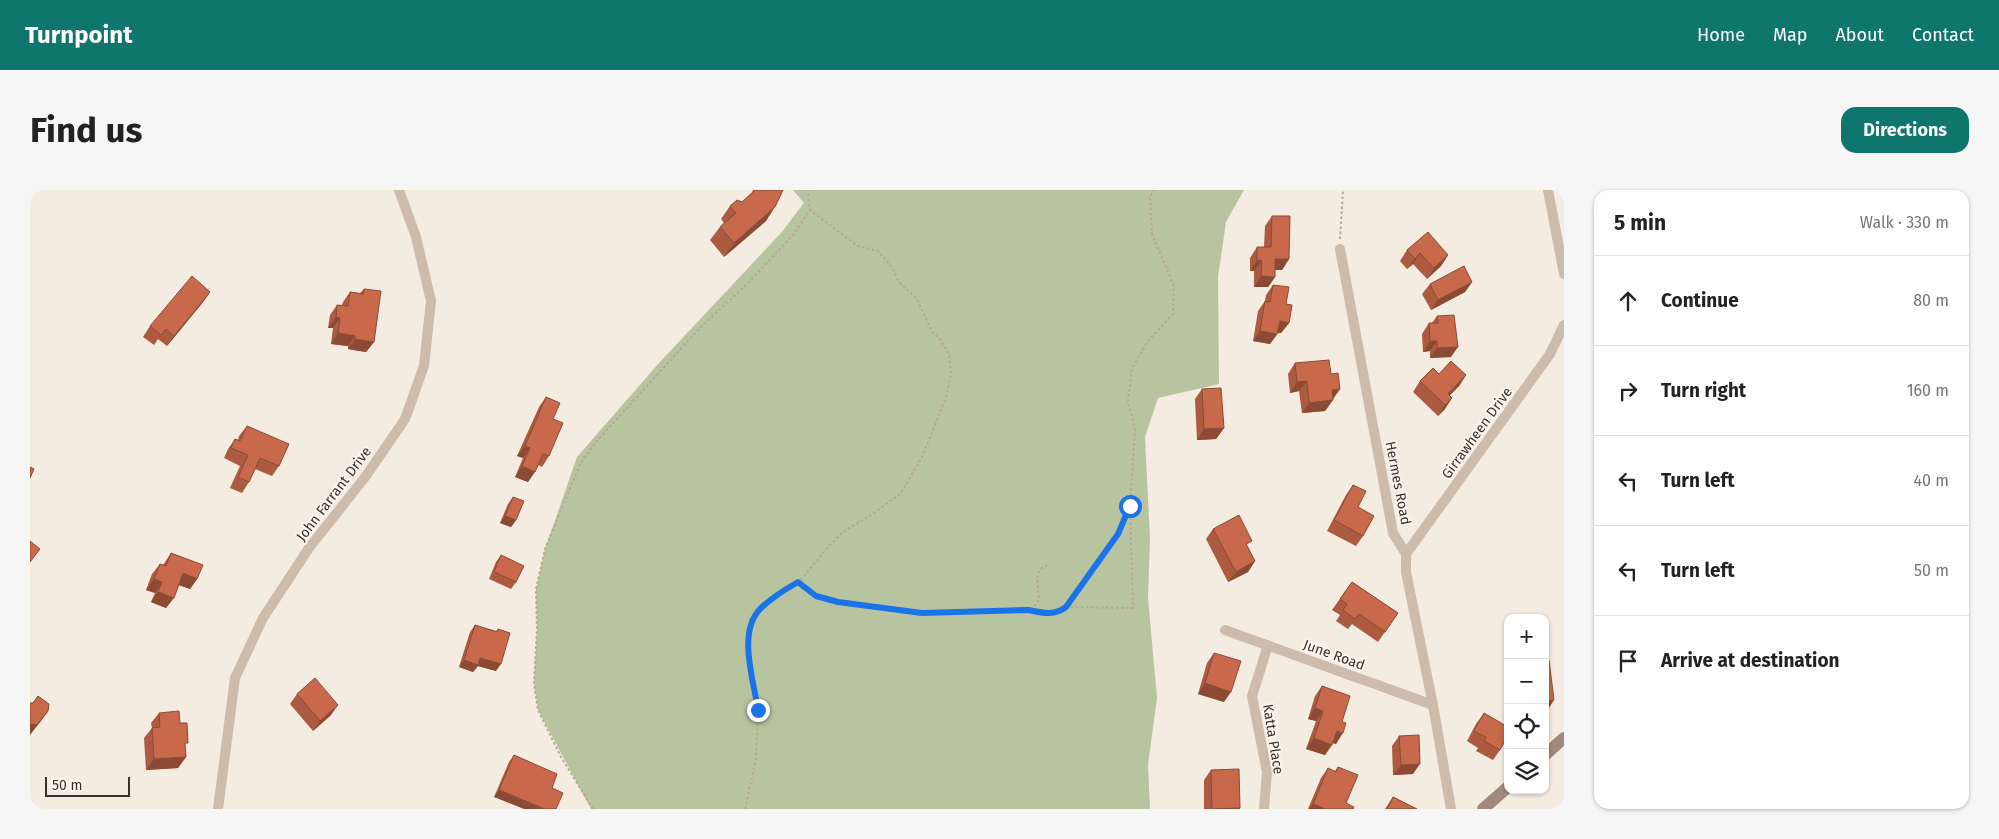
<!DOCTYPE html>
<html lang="en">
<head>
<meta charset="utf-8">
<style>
  :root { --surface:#fff; --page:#f6f6f6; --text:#222; --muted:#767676; --line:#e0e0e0; --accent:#0f766e }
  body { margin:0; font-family:"Fira Sans",sans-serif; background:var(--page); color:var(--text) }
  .controls { position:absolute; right:15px; bottom:15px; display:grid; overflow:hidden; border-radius:10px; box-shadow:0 1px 4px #0004 }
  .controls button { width:45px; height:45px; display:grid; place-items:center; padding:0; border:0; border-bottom:1px solid var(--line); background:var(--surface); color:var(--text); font:25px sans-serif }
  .scale { position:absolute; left:15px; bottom:12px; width:85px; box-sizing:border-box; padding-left:5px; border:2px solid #3b302b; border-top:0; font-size:14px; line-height:18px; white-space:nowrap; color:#3b302b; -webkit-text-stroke:4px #fbf5ee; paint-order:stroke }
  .stop { position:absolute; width:15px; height:15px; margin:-11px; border:4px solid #1a73e8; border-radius:50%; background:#fff }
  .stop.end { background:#1a73e8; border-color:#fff; box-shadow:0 1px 5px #0008 }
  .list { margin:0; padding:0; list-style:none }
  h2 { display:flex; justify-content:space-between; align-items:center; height:65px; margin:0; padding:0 20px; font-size:21px }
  h2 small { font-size:16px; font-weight:400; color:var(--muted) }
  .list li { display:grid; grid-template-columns:32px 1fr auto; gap:15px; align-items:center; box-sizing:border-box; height:90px; padding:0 20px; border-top:1px solid var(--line) }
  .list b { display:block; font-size:19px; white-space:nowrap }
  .list em { font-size:16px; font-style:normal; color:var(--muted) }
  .icon { flex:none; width:28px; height:28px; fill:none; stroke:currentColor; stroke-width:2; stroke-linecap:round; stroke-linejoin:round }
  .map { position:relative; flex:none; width:1534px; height:619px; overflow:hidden; border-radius:15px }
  header { display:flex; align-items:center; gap:30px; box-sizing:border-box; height:70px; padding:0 25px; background:var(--accent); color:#fff }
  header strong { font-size:24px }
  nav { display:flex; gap:28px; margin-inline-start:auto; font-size:18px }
  .intro { display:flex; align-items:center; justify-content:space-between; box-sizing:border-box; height:120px; padding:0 30px }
  h1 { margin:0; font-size:35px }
  .button { padding:12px 22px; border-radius:15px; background:var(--accent); color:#fff; font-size:18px; font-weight:700 }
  main { display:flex; gap:30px; padding:0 30px }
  aside { flex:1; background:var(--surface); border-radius:15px; box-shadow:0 1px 4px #0004 }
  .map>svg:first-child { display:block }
  .green { fill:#b8c4a0 }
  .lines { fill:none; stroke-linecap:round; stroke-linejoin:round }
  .path { stroke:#b9a596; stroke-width:2; stroke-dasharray:2.5 2.5; stroke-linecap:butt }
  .street { stroke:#cdbbac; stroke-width:10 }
  .secondary { stroke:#a18a7d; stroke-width:12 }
  .wall { fill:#ac5a40 }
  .shaded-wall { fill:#8c4a34 }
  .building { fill:#c8694b; stroke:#8c4a34 }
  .route { stroke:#1a73e8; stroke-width:6 }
  .labels { text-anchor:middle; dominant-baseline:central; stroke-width:4; stroke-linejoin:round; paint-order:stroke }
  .street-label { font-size:14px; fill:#3b302b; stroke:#fbf5ee }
</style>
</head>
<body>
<header>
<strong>Turnpoint</strong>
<nav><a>Home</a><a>Map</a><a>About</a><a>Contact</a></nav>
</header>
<div class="intro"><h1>Find us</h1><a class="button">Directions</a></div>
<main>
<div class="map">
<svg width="1534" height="619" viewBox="0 0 1534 619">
  <rect width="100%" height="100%" fill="#f4ebe1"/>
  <path class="green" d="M763 0H1214L1196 32 1188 87 1189 194 1128 208 1115 247 1120 349 1118 408 1127 508 1118 575 1120 619H561L508 520 504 493 507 439 506 399 515 359 547 267 629 173 751 43 774 13Z"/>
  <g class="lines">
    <g class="path">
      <path d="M1310 49 1313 0"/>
      <path d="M769 393 786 406 808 412 892 423 999 420C1013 423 1024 426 1036 417L1088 343 1100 316 1105 240 1098 211 1102 178 1118 151 1143 124 1144 96 1122 44 1120 7 1124 0"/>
      <path d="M1036 417 1103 418 1100 317"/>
      <path d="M1001 420 1009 410 1007 389 1010 379 1020 374"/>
      <path d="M563 619 531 567 508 520 504 493 507 439 506 399 515 359 550 274 566 252 667 141 718 93 764 44 780 20 778 0"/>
      <path d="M715 619 726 568 728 520 717 460 720 439 728 421 745 406 770 391 799 356 813 342 844 323 871 303 892 267 916 207 921 184 919 164 910 149 902 142 887 109 869 92 862 77 848 61 828 56 780 20"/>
    </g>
    <g class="street">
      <path d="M1518 0 1534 84"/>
      <path d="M1310 59 1363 343 1376 364V382L1403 515 1421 619"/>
      <path d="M1376 364 1520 164 1534 135"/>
      <path d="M1195 440 1403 515"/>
      <path d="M188 619 205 488 233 428 279 358 336 286 375 229 394 176 401 111 386 47 369 0"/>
      <path d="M1234 619 1237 582 1222 506 1238 455"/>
    </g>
    <g class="secondary">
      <path d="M1515 565 1534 548"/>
      <path d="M1453 619 1478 597"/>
    </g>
  </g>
  <g class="wall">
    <path d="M723 0H753L736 31 694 67 680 50 690 37 694 33 691 29 700 16 712 12 722 3Z"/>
    <path d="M1242 26 1259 69 1252 80H1245V87L1238 97H1224V81H1220V68L1227 57H1234L1235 36Z"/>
    <path d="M1377 60 1418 65 1411 76 1397 89 1383 74 1377 79 1370 71Z"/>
    <path d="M1442 92 1435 102 1401 120 1392 104 1400 94Z"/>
    <path d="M1243 95 1256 114 1259 133 1251 143H1248L1240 154 1223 151 1228 121 1235 111 1236 105Z"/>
    <path d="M334 99 344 152 336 162 318 159V156L301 154 303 138H298L300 125 307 115H312L313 112 320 102 330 103Z"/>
    <path d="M180 102 173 112 137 156 128 149 124 155 113 147 120 136Z"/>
    <path d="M1407 126 1421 167 1400 168V161L1393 162 1392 144 1399 133H1402Z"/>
    <path d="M1265 173 1301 184 1310 199 1295 221 1272 223 1269 201 1260 203 1258 184Z"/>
    <path d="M1409 184 1436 185 1429 196 1419 206 1415 219 1408 226 1383 202 1390 191Z"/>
    <path d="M1172 199 1194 238 1186 249 1167 250 1165 209Z"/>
    <path d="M516 207 523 229 519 266 512 277 508 275 498 292 485 287 493 268 487 266 509 217Z"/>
    <path d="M217 236 249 276 242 286 225 279 219 292 212 303 200 298 210 276 194 268 198 259 205 249 208 250 209 246Z"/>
    <path d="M1323 295 1333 346 1326 356 1297 341 1316 305Z"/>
    <path d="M483 307 486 330 481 337 470 333 478 314Z"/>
    <path d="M1183 339 1218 357 1225 371 1218 382 1198 392 1176 349Z"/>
    <path d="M141 363 167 389 160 399 149 395 136 418 121 412 125 403 116 400 122 384 130 374 133 375Z"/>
    <path d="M471 365 486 392 481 399 459 389 466 372Z"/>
    <path d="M1322 392 1368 423 1348 452 1322 434 1318 439 1306 431 1310 425 1302 420Z"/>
    <path d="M445 435 466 441 468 439 466 481 448 476 443 482 429 477 440 442Z"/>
    <path d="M1184 463 1194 512 1168 504 1177 473Z"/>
    <path d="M1292 496 1312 532 1306 554 1303 553 1295 565 1276 559 1286 531 1278 529 1285 506Z"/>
    <path d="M267 504 301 525 283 541 260 514Z"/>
    <path d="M129 523 150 533 155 557 156 567 148 578 116 580 114 548 122 538 121 533Z"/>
    <path d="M1454 523 1470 560 1463 570 1446 561 1448 558 1437 551 1446 534Z"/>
    <path d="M1369 546 1383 584 1363 585 1362 556Z"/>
    <path d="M484 565 522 598 464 607 479 572Z"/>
    <path d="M1308 577 1316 613 1323 619H1278L1291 588 1298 578 1305 581Z"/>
    <path d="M1181 580 1210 618 1209 619H1174V590Z"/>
    <path d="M1363 607 1387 619H1355Z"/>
  </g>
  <g class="shaded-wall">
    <path d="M745 17 736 31 694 67 704 53Z"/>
    <path d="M1390 63 1383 74 1377 79 1385 69Z"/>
    <path d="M1418 65 1411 76 1397 89 1404 78Z"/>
    <path d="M1245 69H1259L1252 80H1238Z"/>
    <path d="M1227 70 1232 71 1224 81H1220Z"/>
    <path d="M1231 86 1245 87 1238 97H1224Z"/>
    <path d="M1442 92 1435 102 1401 120 1408 110Z"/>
    <path d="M180 102 173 112 137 156 144 146Z"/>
    <path d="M306 127 310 128 303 138H298Z"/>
    <path d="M1250 131 1259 133 1251 143 1242 142Z"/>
    <path d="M1230 141 1247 144 1240 154 1223 151Z"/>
    <path d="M308 143 325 146 318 156 301 154Z"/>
    <path d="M325 149 344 152 336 162 318 159Z"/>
    <path d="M1400 151H1407L1400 161 1393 162Z"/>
    <path d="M1428 157 1421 167 1400 168 1407 158Z"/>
    <path d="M1436 185 1429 196 1412 213 1418 204Z"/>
    <path d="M1277 191 1269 201 1260 203 1267 192Z"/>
    <path d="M1310 199 1302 210V200Z"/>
    <path d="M1422 208 1415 219 1408 226 1415 215Z"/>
    <path d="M1303 210 1295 221 1272 223 1279 213Z"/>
    <path d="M1194 238 1186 249 1167 250 1174 239Z"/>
    <path d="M495 256 500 258 493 268 487 266Z"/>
    <path d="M492 276 505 282 498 292 485 287Z"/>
    <path d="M475 326 486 330 481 337 470 333Z"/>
    <path d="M1225 371 1218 382 1198 392 1206 382Z"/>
    <path d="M153 383 167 389 160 399 146 394Z"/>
    <path d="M124 389 132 392 125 403 116 400Z"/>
    <path d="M128 402 144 408 136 418 121 412Z"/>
    <path d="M450 468 471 474 466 481 448 476 443 482 429 477 434 470Z"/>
    <path d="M1175 493 1201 502 1194 512 1168 504Z"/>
    <path d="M1524 510 1517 521H1515V512Z"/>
    <path d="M308 515 301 525 283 541 290 531Z"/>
    <path d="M1285 518 1293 521 1286 531 1278 529Z"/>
    <path d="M18 521 11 531 0 545V534Z"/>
    <path d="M1307 541 1313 543 1306 554 1299 552Z"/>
    <path d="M1284 548 1302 555 1295 565 1276 559Z"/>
    <path d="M156 567 148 578 116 580 124 569Z"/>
    <path d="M1390 574 1383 584 1363 585 1371 575Z"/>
    <path d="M469 600 515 619H494L464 607Z"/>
    <path d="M1283 614 1295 619H1279Z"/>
    <path d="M1210 618 1209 619H1181H1182Z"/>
  </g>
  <g class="building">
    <path d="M725 0H753L745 17 704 53 690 37 706 23 700 16 707 10 712 12Z"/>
    <path d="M1242 26H1260L1259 69H1245V87L1231 86 1232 71 1227 70V57H1241Z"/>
    <path d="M1398 42 1418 65 1404 78 1390 63 1385 69 1377 60Z"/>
    <path d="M1434 76 1442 92 1408 110 1400 94Z"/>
    <path d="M162 86 180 102 144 146 136 139 131 145 120 136Z"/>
    <path d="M1243 95 1259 97 1256 114 1262 115 1259 133 1250 131 1247 144 1230 141 1235 111 1240 112Z"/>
    <path d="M334 99 351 101 344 152 325 149V146L308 143 310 128 306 127 307 115 318 116 320 102 333 104Z"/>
    <path d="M1424 125 1428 157 1407 158V151H1400L1399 133H1408L1407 126Z"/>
    <path d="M1299 170 1301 184 1308 183 1310 199 1302 200 1303 210 1279 213 1277 191 1267 192 1265 173Z"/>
    <path d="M1421 171 1436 185 1418 204 1422 208 1415 215 1390 191 1403 178 1409 184Z"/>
    <path d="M1191 198 1194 238 1174 239 1172 199Z"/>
    <path d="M516 207 530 213 523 229 533 233 519 266 513 264 505 282 492 276 500 258 495 256Z"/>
    <path d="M217 236 259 254 249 276 230 268 219 292 208 287 218 265 201 258 205 249 210 251Z"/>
    <path d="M0 277 4 279 0 288Z"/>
    <path d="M1323 295 1336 301 1328 317 1344 326 1333 346 1304 330Z"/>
    <path d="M483 307 494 311 486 330 475 326Z"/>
    <path d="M1209 325 1222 351 1216 354 1225 371 1206 382 1183 339Z"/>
    <path d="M0 351 10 359 0 372Z"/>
    <path d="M141 363 173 375 167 389 153 383 144 408 128 402 132 392 124 389 130 374 136 376Z"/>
    <path d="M471 365 494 376 486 392 464 382Z"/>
    <path d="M1322 392 1368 423 1355 442 1329 424 1325 429 1313 420 1317 414 1310 409Z"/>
    <path d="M445 435 467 442 468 439 480 443 471 474 450 468 448 475 434 470Z"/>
    <path d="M1184 463 1211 471 1201 502 1175 493Z"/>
    <path d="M1519 470 1524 510 1515 512V471Z"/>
    <path d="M285 488 308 515 290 531 267 504Z"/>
    <path d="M1292 496 1320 506 1312 532 1316 533 1313 543 1307 541 1302 555 1284 548 1293 521 1285 518Z"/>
    <path d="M8 506 19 514 18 521 7 535 0 534V513H3Z"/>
    <path d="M149 521 150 533H157L158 553H155L156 567 124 569 122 538 130 537 129 523Z"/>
    <path d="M1454 523 1478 537V546L1470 560 1454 551 1456 547 1444 541Z"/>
    <path d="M1389 545 1390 574 1371 575 1369 546Z"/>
    <path d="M484 565 527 584 522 598 533 603 526 619H515L469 600Z"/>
    <path d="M1308 577 1328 585 1316 613 1324 617 1323 619H1295L1283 614 1298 578 1306 582Z"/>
    <path d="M1209 579 1210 618 1182 619 1181 580Z"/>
    <path d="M1363 607 1387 619H1357Z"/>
  </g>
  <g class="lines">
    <path class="route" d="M728 520C724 491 707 443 730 419 741 408 754 400 768 392L786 406 808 412 892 423 999 420C1013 423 1024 426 1036 417L1088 344 1100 316"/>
  </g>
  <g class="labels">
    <g class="street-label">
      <text transform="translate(1447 243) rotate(-54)">Girrawheen Drive</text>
      <text transform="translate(1368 293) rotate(79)">Hermes Road</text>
      <text transform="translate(304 304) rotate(-53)">John Farrant Drive</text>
      <text transform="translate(1304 465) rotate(20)">June Road</text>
      <text transform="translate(1243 549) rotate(81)">Katta Place</text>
    </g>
  </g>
</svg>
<div class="controls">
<button>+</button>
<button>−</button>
<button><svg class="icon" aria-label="locate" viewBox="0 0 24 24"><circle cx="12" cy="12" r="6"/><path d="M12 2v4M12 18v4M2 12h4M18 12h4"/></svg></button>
<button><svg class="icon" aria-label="layers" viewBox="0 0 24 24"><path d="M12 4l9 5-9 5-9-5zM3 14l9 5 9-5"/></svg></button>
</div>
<div class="scale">50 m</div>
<div class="stop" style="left:1100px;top:316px"></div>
<div class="stop end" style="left:728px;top:520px"></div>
</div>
<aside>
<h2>5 min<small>Walk · 330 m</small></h2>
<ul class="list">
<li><svg class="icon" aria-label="ahead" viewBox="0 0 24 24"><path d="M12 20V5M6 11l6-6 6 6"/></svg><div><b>Continue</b></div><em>80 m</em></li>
<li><svg class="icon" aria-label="right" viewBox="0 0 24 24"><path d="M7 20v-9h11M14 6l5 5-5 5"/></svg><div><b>Turn right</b></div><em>160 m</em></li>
<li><svg class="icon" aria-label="left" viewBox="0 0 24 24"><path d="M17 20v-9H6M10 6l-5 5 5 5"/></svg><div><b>Turn left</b></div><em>40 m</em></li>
<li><svg class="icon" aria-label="left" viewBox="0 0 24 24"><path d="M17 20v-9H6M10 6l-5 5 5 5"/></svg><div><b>Turn left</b></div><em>50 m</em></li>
<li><svg class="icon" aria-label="arrive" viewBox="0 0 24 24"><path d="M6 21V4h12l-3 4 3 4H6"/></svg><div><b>Arrive at destination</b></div></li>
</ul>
</aside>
</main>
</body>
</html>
